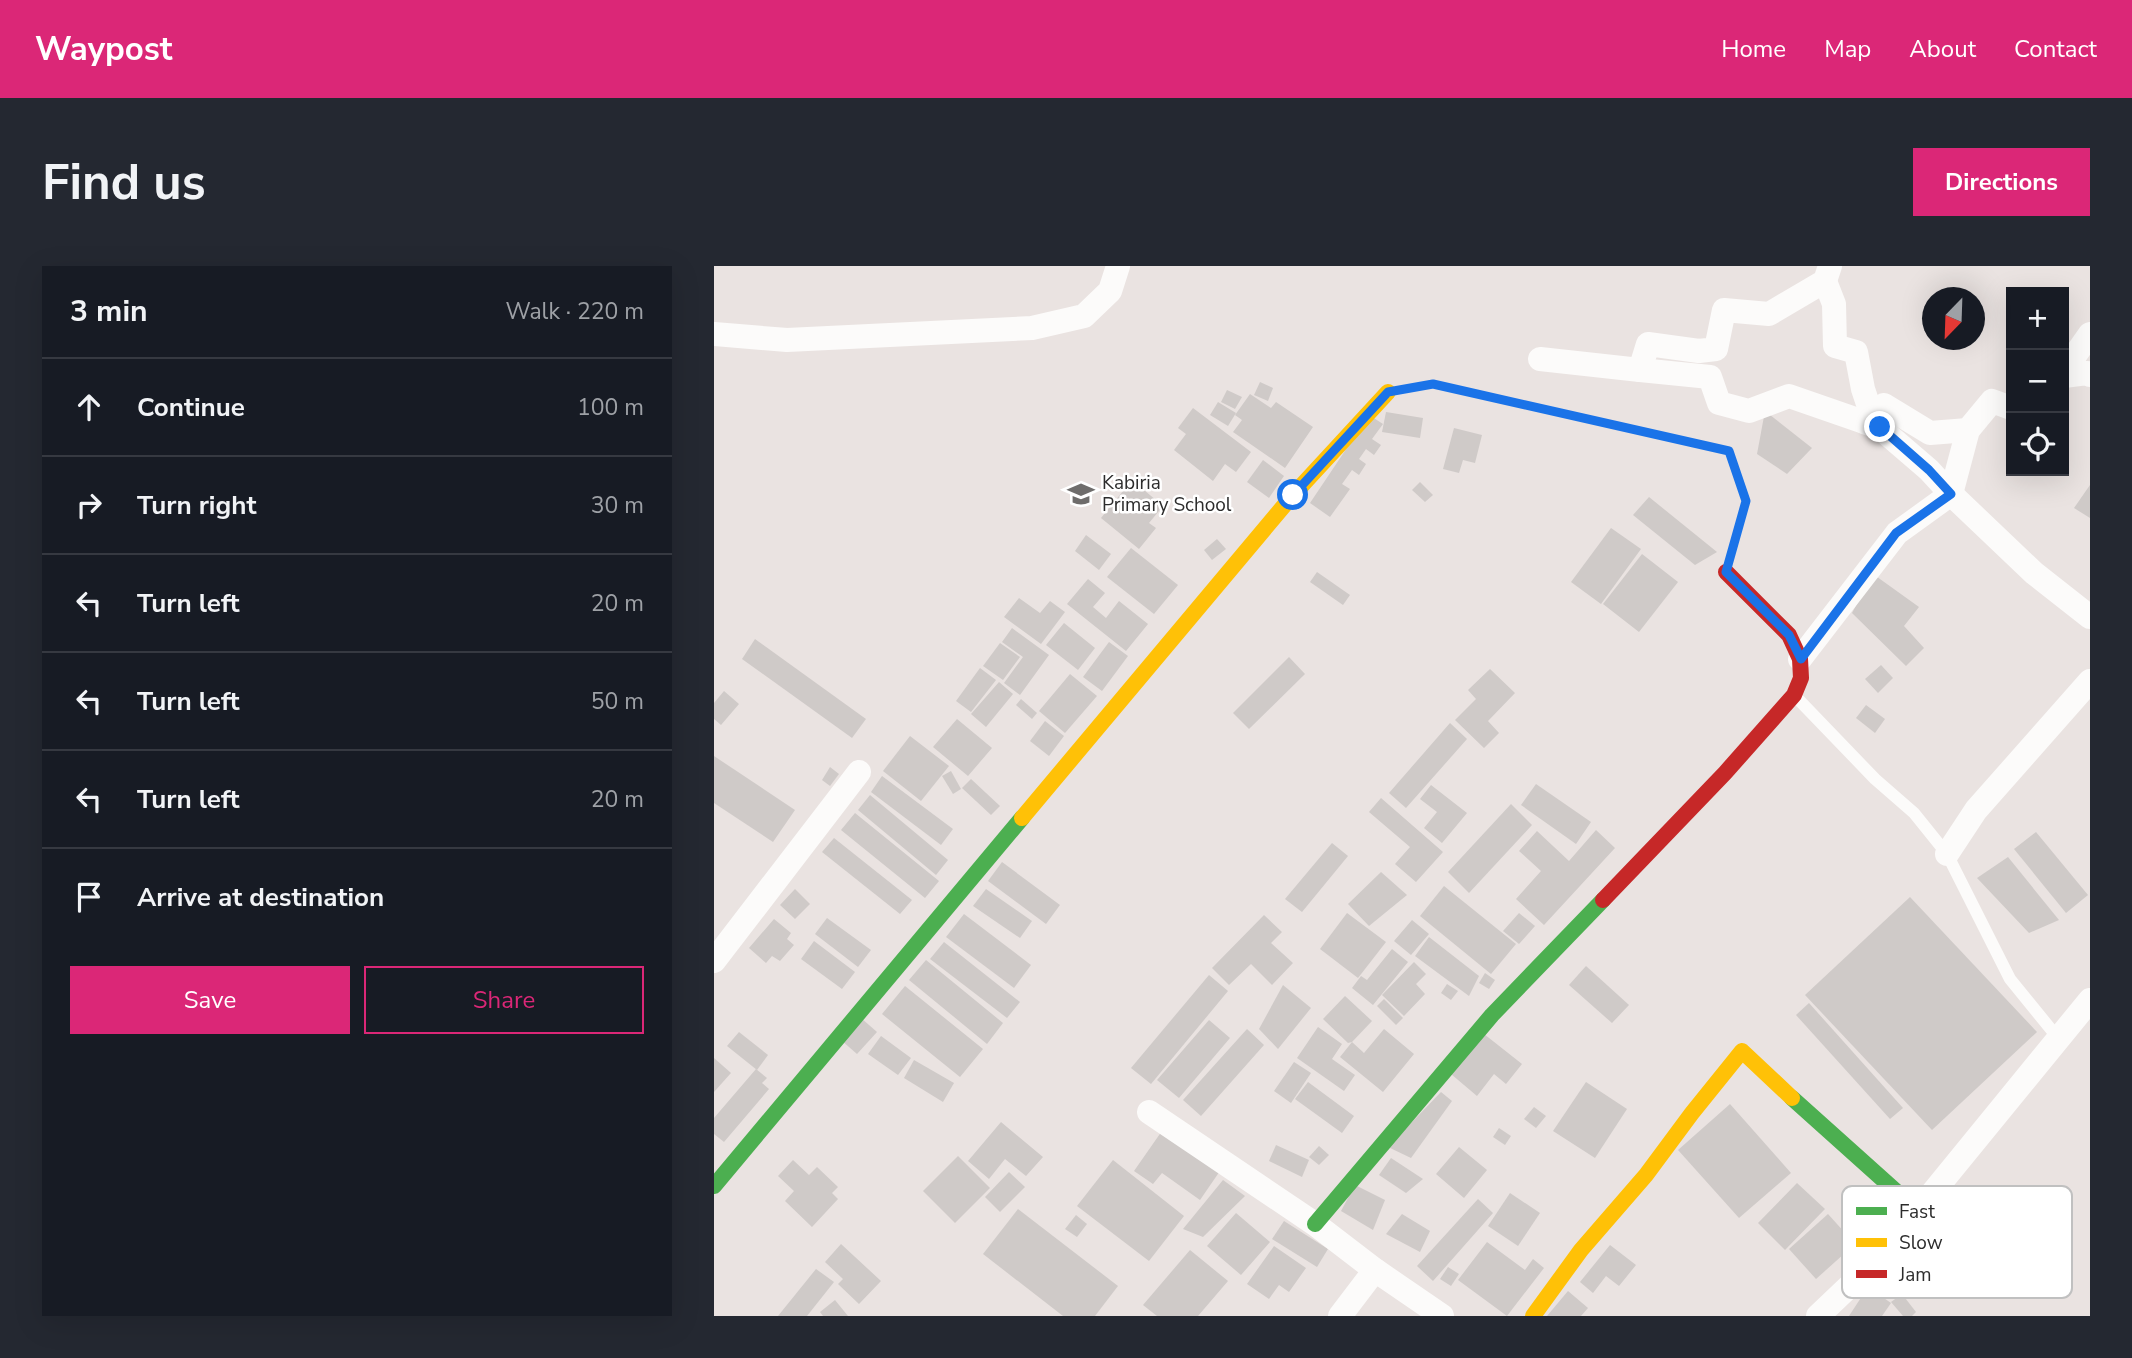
<!DOCTYPE html>
<html lang="en">
<head>
<meta charset="utf-8">
<style>
  :root { --surface:#171b24; --page:#242831; --text:#f1f3f6; --muted:#9ea1a6; --line:#363941; --accent:#db2777 }
  body { margin:0; font-family:"Nunito Sans",sans-serif; background:var(--page); color:var(--text) }
  .controls { position:absolute; right:21px; top:21px; display:grid; overflow:hidden; border-radius:0px; box-shadow:0 7px 28px #0002 }
  .controls button { width:63px; height:63px; display:grid; place-items:center; padding:0; border:0; border-bottom:2px solid var(--line); background:var(--surface); color:var(--text); font:35px sans-serif }
  .compass { position:absolute; left:1208px; top:21px; width:63px; height:63px; border-radius:50%; background:var(--surface); box-shadow:0 7px 28px #0002; rotate:203deg }
  .stop { position:absolute; width:21px; height:21px; margin:-16px; border:5px solid #1a73e8; border-radius:50%; background:#fff }
  .stop.end { background:#1a73e8; border-color:#fff; box-shadow:0 2px 7px #0008 }
  .list { margin:0; padding:0; list-style:none }
  h2 { display:flex; justify-content:space-between; align-items:center; height:91px; margin:0; padding:0 28px; font-size:30px }
  h2 small { font-size:23px; font-weight:400; color:var(--muted) }
  .list li { display:grid; grid-template-columns:46px 1fr auto; gap:21px; align-items:center; box-sizing:border-box; height:98px; padding:0 28px; border-top:2px solid var(--line) }
  .list b { display:block; font-size:26px; white-space:nowrap }
  .list em { font-size:23px; font-style:normal; color:var(--muted) }
  .actions { display:flex; gap:14px; padding:21px 28px }
  .actions a { flex:1; padding:16px 0; border:2px solid var(--accent); border-radius:0px; text-align:center; font-size:24px; color:var(--accent) }
  .actions .main { background:var(--accent); color:#fff }
  .icon { flex:none; width:38px; height:38px; fill:none; stroke:currentColor; stroke-width:2; stroke-linecap:round; stroke-linejoin:round }
  .map { position:relative; flex:none; width:1376px; height:1050px; overflow:hidden; border-radius:0px }
  header { display:flex; align-items:center; gap:42px; box-sizing:border-box; height:98px; padding:0 35px; background:var(--accent); color:#fff }
  header strong { font-size:33px }
  nav { display:flex; gap:38px; margin-inline-start:auto; font-size:24px }
  .intro { display:flex; align-items:center; justify-content:space-between; box-sizing:border-box; height:168px; padding:0 42px }
  h1 { margin:0; font-size:49px }
  .button { padding:18px 32px; border-radius:0px; background:var(--accent); color:#fff; font-size:24px; font-weight:700 }
  main { display:flex; gap:42px; padding:0 42px }
  aside { flex:1; background:var(--surface); border-radius:0px; box-shadow:0 7px 28px #0002 }
  .map>svg:first-child { display:block }
  .building { fill:#cfcac8 }
  .lines { fill:none; stroke-linecap:round; stroke-linejoin:round }
  .path { stroke:#c7c6c6; stroke-width:4.5; stroke-dasharray:5 3.5; stroke-linecap:butt }
  .lane { stroke:#fcfbfa; stroke-width:12 }
  .street { stroke:#fcfbfa; stroke-width:24 }
  .fast { stroke:#4caf50; stroke-width:16 }
  .slow { stroke:#ffc107; stroke-width:16 }
  .jam { stroke:#c62828; stroke-width:16 }
  .route { stroke:#1a73e8; stroke-width:9 }
  .labels { text-anchor:middle; dominant-baseline:central; stroke-width:5; stroke-linejoin:round; paint-order:stroke }
  .poi-label { font-size:19px; fill:#2c2c2c; stroke:#fff; text-anchor:start }
  .key { fill:#fff; stroke:#c0c0c0; stroke-width:2 }
  .key-label { font-size:19px; fill:#2c2c2c }
</style>
</head>
<body>
<header>
<strong>Waypost</strong>
<nav><a>Home</a><a>Map</a><a>About</a><a>Contact</a></nav>
</header>
<div class="intro"><h1>Find us</h1><a class="button">Directions</a></div>
<main>
<aside>
<h2>3 min<small>Walk · 220 m</small></h2>
<ul class="list">
<li><svg class="icon" aria-label="ahead" viewBox="0 0 24 24"><path d="M12 20V5M6 11l6-6 6 6"/></svg><div><b>Continue</b></div><em>100 m</em></li>
<li><svg class="icon" aria-label="right" viewBox="0 0 24 24"><path d="M7 20v-9h11M14 6l5 5-5 5"/></svg><div><b>Turn right</b></div><em>30 m</em></li>
<li><svg class="icon" aria-label="left" viewBox="0 0 24 24"><path d="M17 20v-9H6M10 6l-5 5 5 5"/></svg><div><b>Turn left</b></div><em>20 m</em></li>
<li><svg class="icon" aria-label="left" viewBox="0 0 24 24"><path d="M17 20v-9H6M10 6l-5 5 5 5"/></svg><div><b>Turn left</b></div><em>50 m</em></li>
<li><svg class="icon" aria-label="left" viewBox="0 0 24 24"><path d="M17 20v-9H6M10 6l-5 5 5 5"/></svg><div><b>Turn left</b></div><em>20 m</em></li>
<li><svg class="icon" aria-label="arrive" viewBox="0 0 24 24"><path d="M6 21V4h12l-3 4 3 4H6"/></svg><div><b>Arrive at destination</b></div></li>
</ul>
<div class="actions"><a class="main">Save</a><a>Share</a></div>
</aside>
<div class="map">
<svg width="1376" height="1050" viewBox="0 0 1376 1050">
  <rect width="100%" height="100%" fill="#eae3e1"/>
  <g class="building">
    <path d="M546 116 559 122 554 135 540 129Z"/>
    <path d="M513 124 528 131 521 143 507 136Z"/>
    <path d="M536 128 557 142 562 136 599 161 571 202 519 166 528 154 521 149Z"/>
    <path d="M504 136 522 147 514 160 496 149Z"/>
    <path d="M479 142 537 186 522 206 511 198 499 215 460 184 472 168 464 162Z"/>
    <path d="M1051 145 1098 182 1073 208 1043 188Z"/>
    <path d="M672 146 709 152 706 172 668 166Z"/>
    <path d="M655 149 669 158 658 173 667 179 660 189 652 183 645 193 652 198 645 209 638 204 628 218 636 223 616 251 596 237Z"/>
    <path d="M740 162 768 169 761 197 749 194 745 207 729 203Z"/>
    <path d="M549 194 570 210 555 232 533 216Z"/>
    <path d="M418 214 449 240 435 257 442 262 425 283 387 252Z"/>
    <path d="M706 216 719 229 711 236 698 224Z"/>
    <path d="M1376 219V252L1360 242Z"/>
    <path d="M935 231 1003 286 981 299 919 249Z"/>
    <path d="M897 262 927 283 887 338 857 316Z"/>
    <path d="M372 269 397 288 385 304 361 285Z"/>
    <path d="M503 273 512 283 498 294 490 284Z"/>
    <path d="M417 282 464 319 440 348 393 311Z"/>
    <path d="M928 288 964 316 925 366 889 338Z"/>
    <path d="M603 306 636 329 629 339 596 316Z"/>
    <path d="M1159 308 1205 341 1190 360 1210 382 1192 400 1138 347Z"/>
    <path d="M374 313 391 327 379 341 392 352 405 335 434 358 412 385 353 338Z"/>
    <path d="M305 332 326 347 336 335 351 346 327 378 290 351Z"/>
    <path d="M350 357 381 382 364 404 332 379Z"/>
    <path d="M298 362 335 389 306 429 290 417 309 391 288 376Z"/>
    <path d="M41 373 152 453 138 472 28 393Z"/>
    <path d="M395 376 414 390 388 425 369 411Z"/>
    <path d="M286 377 306 391 289 414 269 400Z"/>
    <path d="M575 391 591 408 535 463 519 447Z"/>
    <path d="M1167 399 1179 412 1164 427 1151 413Z"/>
    <path d="M266 402 282 414 257 446 242 435Z"/>
    <path d="M776 403 801 427 774 455 785 467 770 482 741 454 762 433 754 424Z"/>
    <path d="M356 408 383 430 351 467 325 445Z"/>
    <path d="M285 416 299 428 272 461 257 448Z"/>
    <path d="M10 425 25 438 7 459 0 453V437Z"/>
    <path d="M307 433 323 447 318 453 302 439Z"/>
    <path d="M1152 439 1171 453 1161 467 1142 452Z"/>
    <path d="M243 453 278 482 254 510 219 481Z"/>
    <path d="M331 455 350 470 335 490 316 475Z"/>
    <path d="M736 457 753 473 692 542 675 527Z"/>
    <path d="M196 470 235 500 207 535 169 505Z"/>
    <path d="M0 490 81 544 59 576 0 537Z"/>
    <path d="M116 501 125 508 116 520 108 514Z"/>
    <path d="M237 505 247 523 239 528 228 510Z"/>
    <path d="M168 510 239 563 227 579 157 526Z"/>
    <path d="M257 513 286 540 277 549 248 522Z"/>
    <path d="M822 518 877 556 862 578 807 539Z"/>
    <path d="M717 519 753 547 728 577 710 562 723 546 706 533Z"/>
    <path d="M156 529 234 594 222 609 144 544Z"/>
    <path d="M667 532 729 586 702 616 681 598 696 581 655 546Z"/>
    <path d="M797 538 818 559 755 627 734 606Z"/>
    <path d="M141 547 225 615 211 632 127 564Z"/>
    <path d="M882 564 901 582 830 659 802 633 827 605 805 585 823 565 855 595Z"/>
    <path d="M1322 566 1374 629 1352 647 1300 583Z"/>
    <path d="M120 572 198 634 186 648 108 586Z"/>
    <path d="M618 577 634 590 588 646 571 633Z"/>
    <path d="M1294 591 1345 654 1315 667 1263 612Z"/>
    <path d="M288 596 346 639 332 658 274 615Z"/>
    <path d="M667 606 693 629 655 660 634 638Z"/>
    <path d="M730 620 802 678 777 708 706 650Z"/>
    <path d="M81 623 96 638 81 653 66 639Z"/>
    <path d="M272 623 318 655 306 672 259 640Z"/>
    <path d="M1196 631 1323 766 1218 864 1091 729Z"/>
    <path d="M633 647 672 676 644 712 606 683Z"/>
    <path d="M805 647 821 660 805 678 789 665Z"/>
    <path d="M250 648 317 699 300 722 232 671Z"/>
    <path d="M550 649 568 666 557 677 579 697 558 719 537 698 515 719 498 702Z"/>
    <path d="M113 652 157 684 144 701 101 668Z"/>
    <path d="M60 653 77 667 73 673 80 679 66 695 58 690 52 697 35 682Z"/>
    <path d="M698 654 715 668 697 689 680 675Z"/>
    <path d="M715 671 765 710 755 730 701 690Z"/>
    <path d="M100 675 141 706 128 723 87 693Z"/>
    <path d="M230 676 306 736 293 752 216 693Z"/>
    <path d="M678 683 694 696 659 739 638 722 647 710 653 714Z"/>
    <path d="M212 694 289 757 273 778 195 714Z"/>
    <path d="M700 696 712 708 702 718 711 728 690 750 668 729Z"/>
    <path d="M872 700 915 739 898 757 855 719Z"/>
    <path d="M771 707 781 714 775 723 765 717Z"/>
    <path d="M495 709 514 725 437 818 417 802Z"/>
    <path d="M733 718 744 725 737 734 727 727Z"/>
    <path d="M569 719 597 742 564 783 545 763Z"/>
    <path d="M191 720 269 783 246 811 168 748Z"/>
    <path d="M631 730 658 755 638 776 634 777 609 753Z"/>
    <path d="M670 733 689 752 682 759 663 740Z"/>
    <path d="M1095 737 1189 842 1176 853 1082 749Z"/>
    <path d="M147 752 163 766 143 788 127 774Z"/>
    <path d="M495 754 516 772 465 832 443 814Z"/>
    <path d="M604 761 628 778 618 793 641 809 630 825 583 792Z"/>
    <path d="M533 763 550 779 487 850 469 834Z"/>
    <path d="M670 763 700 788 669 826 626 791 638 776 650 787Z"/>
    <path d="M25 766 54 789 43 804 13 780Z"/>
    <path d="M770 768 808 798 792 818 780 808 763 830 737 808Z"/>
    <path d="M167 770 197 792 184 809 154 788Z"/>
    <path d="M0 792 17 807 0 826Z"/>
    <path d="M200 794 240 817 229 836 190 812Z"/>
    <path d="M580 796 597 807 577 837 560 825Z"/>
    <path d="M42 803 53 812 48 817 55 823 10 876 0 868V852Z"/>
    <path d="M594 816 640 850 628 867 581 833Z"/>
    <path d="M872 816 913 843 881 892 839 865Z"/>
    <path d="M727 826 738 835 697 892 674 881Z"/>
    <path d="M1016 838 1077 907 1025 952 964 884Z"/>
    <path d="M820 841 832 850 822 862 810 853Z"/>
    <path d="M287 856 329 891 312 910 291 893 275 913 254 895Z"/>
    <path d="M450 862 508 902 486 934 448 907 439 918 420 905Z"/>
    <path d="M785 862 797 870 791 879 779 871Z"/>
    <path d="M562 879 595 894 588 911 555 895Z"/>
    <path d="M605 880 615 889 605 899 595 891Z"/>
    <path d="M745 881 773 904 750 932 722 908Z"/>
    <path d="M244 890 276 922 241 957 209 925Z"/>
    <path d="M677 892 709 913 692 927 665 909Z"/>
    <path d="M79 894 95 909 103 901 124 921 118 927 124 933 98 961 71 935 80 925 64 910Z"/>
    <path d="M399 894 470 950 435 995 363 940Z"/>
    <path d="M295 906 311 921 286 946 271 931Z"/>
    <path d="M509 914 531 930 489 971 469 963Z"/>
    <path d="M1083 917 1111 943 1071 984 1044 957Z"/>
    <path d="M641 919 671 934 659 964 627 945Z"/>
    <path d="M796 927 826 947 804 980 774 960Z"/>
    <path d="M764 933 779 947 719 1015 703 1000Z"/>
    <path d="M304 943 404 1020 381 1050H349L269 988Z"/>
    <path d="M522 947 556 976 527 1009 493 980Z"/>
    <path d="M688 948 716 965 706 986 672 968Z"/>
    <path d="M1114 948 1141 978 1102 1013 1075 983Z"/>
    <path d="M362 949 373 958 363 971 351 963Z"/>
    <path d="M570 955 614 983 603 1001 558 973Z"/>
    <path d="M773 976 811 1004 819 993 830 1002 793 1050 744 1014Z"/>
    <path d="M127 978 167 1015 145 1038 124 1018 129 1013 111 996Z"/>
    <path d="M896 979 922 999 905 1020 892 1010 879 1027 866 1016Z"/>
    <path d="M560 980 592 1002 575 1026 565 1019 555 1033 533 1018Z"/>
    <path d="M476 984 514 1015 484 1050H443L429 1039Z"/>
    <path d="M734 1001 745 1008 737 1020 726 1013Z"/>
    <path d="M102 1003 120 1016 93 1050H64Z"/>
    <path d="M1154 1021 1177 1037 1168 1050H1135Z"/>
    <path d="M854 1025 874 1042 867 1050H833Z"/>
    <path d="M1188 1028 1202 1046 1198 1050H1189L1177 1036Z"/>
    <path d="M121 1034 134 1050H109L106 1046Z"/>
  </g>
  <g class="lines">
    <path class="path" d="M706 121 719 118 1015 185 1033 235 1021 275"/>
    <path class="lane" d="M1083 432 1161 513 1200 547 1233 588 1296 713 1344 772"/>
    <g class="street">
      <path d="M1111 15 1120 38 1121 80 1142 86 1149 123 1155 141 1150 156 1165 161 1215 204 1237 228"/>
      <path d="M0 68 73 74 318 62 370 50 396 25 404 0"/>
      <path d="M826 93 926 104 934 78 985 85 1002 83 1010 44 1055 48 1111 15 1116 0"/>
      <path d="M926 104 996 111 1005 137 1035 145 1075 130 1150 156 1170 139 1216 167 1254 164"/>
      <path d="M1350 105 1376 68"/>
      <path d="M1350 110 1373 107 1376 109"/>
      <path d="M1237 228 1254 164 1278 135 1297 142"/>
      <path d="M1086 393 1183 267 1237 228 1320 307 1376 351"/>
      <path d="M1233 588 1262 544 1376 415"/>
      <path d="M0 695 145 506"/>
      <path d="M435 846 601 958 661 1004 728 1050"/>
      <path d="M626 1050 661 1004"/>
      <path d="M1104 1050 1167 990 1376 734"/>
    </g>
    <g class="fast">
      <path d="M1078 832 1204 945"/>
      <path d="M0 920 308 552"/>
      <path d="M601 958 778 749 889 634"/>
    </g>
    <g class="slow">
      <path d="M308 552 579 229 674 126"/>
      <path d="M819 1050 867 984 932 909 978 847 1028 785 1078 832"/>
    </g>
    <path class="jam" d="M889 634 1011 507 1080 429 1087 412 1086 393 1075 369 1012 306"/>
  </g>
  <g class="lines">
    <path class="route" d="M579 229 674 126 719 118 1015 185 1032 235 1012 306 1075 369 1087 393 1182 267 1237 228 1215 204 1166 161"/>
  </g>
  <defs>
    <g id="school-bare" transform="scale(2.1)"><path d="M0-5L7-2L0 1L-7-2ZM-4 1L0 2.5L4 1V4Q0 6-4 4Z" fill="#6e6c6b" stroke="#fff" stroke-width="2.5" paint-order="stroke"/></g>
  </defs>
  <g fill-rule="evenodd">
    <use href="#school-bare" x="367" y="228"/>
  </g>
  <g class="labels">
    <g class="poi-label">
      <text x="388" y="217">Kabiria<tspan x="388" dy="22">Primary School</tspan></text>
    </g>
  </g>
  <rect x="1128" y="920" width="230" height="112" rx="10" class="key"/>
  <rect x="1142" y="941" width="31" height="8" fill="#4caf50"/>
  <rect x="1142" y="972" width="31" height="9" fill="#ffc107"/>
  <rect x="1142" y="1004" width="31" height="8" fill="#c62828"/>
  <g class="key-label">
    <text x="1185" y="952">Fast</text>
    <text x="1185" y="983">Slow</text>
    <text x="1185" y="1015">Jam</text>
  </g>
</svg>
<div class="controls">
<button>+</button>
<button>−</button>
<button><svg class="icon" aria-label="locate" viewBox="0 0 24 24"><circle cx="12" cy="12" r="6"/><path d="M12 2v4M12 18v4M2 12h4M18 12h4"/></svg></button>
</div>
<svg class="compass" viewBox="-18 -18 36 36"><path d="M0-13l5 13h-10z" fill="#e53935"/><path d="M0 13l5-13h-10z" fill="#9ea1a6"/></svg>
<div class="stop" style="left:579px;top:229px"></div>
<div class="stop end" style="left:1166px;top:161px"></div>
</div>
</main>
</body>
</html>
